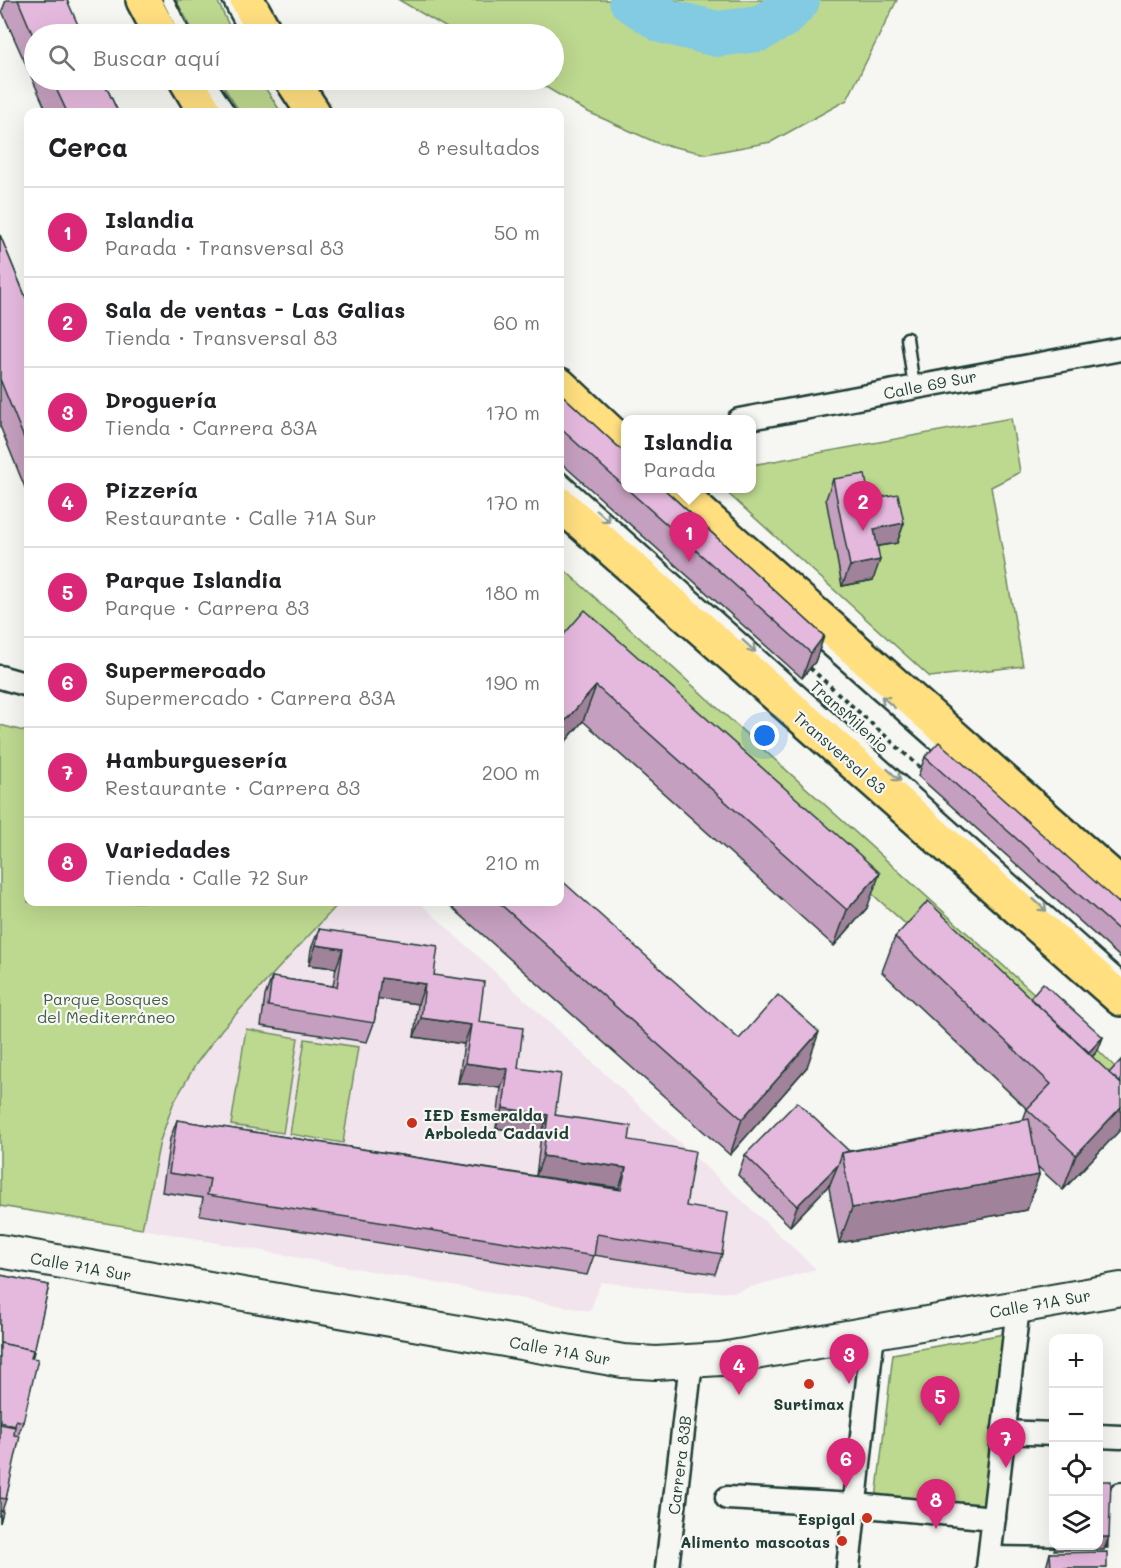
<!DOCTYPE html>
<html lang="es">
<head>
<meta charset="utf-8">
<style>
  :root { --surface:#fff; --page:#f2f2f2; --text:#202124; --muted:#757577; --line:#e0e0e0; --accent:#db2777 }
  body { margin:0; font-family:Mali,sans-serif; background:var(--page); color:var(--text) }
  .controls { position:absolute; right:18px; bottom:18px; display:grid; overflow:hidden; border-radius:12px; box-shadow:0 6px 24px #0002 }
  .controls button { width:54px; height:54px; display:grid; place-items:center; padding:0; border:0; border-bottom:2px solid var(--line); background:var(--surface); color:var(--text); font:30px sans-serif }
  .you { position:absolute; left:765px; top:736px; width:21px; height:21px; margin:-15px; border:4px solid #fff; border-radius:50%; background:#1a73e8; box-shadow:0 0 0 9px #1a73e833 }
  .badge { display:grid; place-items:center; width:39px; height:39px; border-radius:50%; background:var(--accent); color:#fff; font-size:20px; font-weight:700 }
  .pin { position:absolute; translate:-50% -50px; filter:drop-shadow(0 2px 3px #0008) }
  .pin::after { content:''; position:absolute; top:32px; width:21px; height:18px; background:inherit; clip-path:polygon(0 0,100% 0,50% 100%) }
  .popup { position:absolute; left:621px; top:415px; width:135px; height:78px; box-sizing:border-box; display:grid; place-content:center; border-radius:12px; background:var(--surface); filter:drop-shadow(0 2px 4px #0005); font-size:20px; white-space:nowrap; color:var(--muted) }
  .popup b { font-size:22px; color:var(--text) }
  .popup::after { content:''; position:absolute; left:50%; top:100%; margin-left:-12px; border:12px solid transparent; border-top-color:var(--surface) }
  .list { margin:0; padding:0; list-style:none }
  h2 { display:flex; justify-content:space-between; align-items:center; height:78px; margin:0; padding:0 24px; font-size:26px }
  h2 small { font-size:20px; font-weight:400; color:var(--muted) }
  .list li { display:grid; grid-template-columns:39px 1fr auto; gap:18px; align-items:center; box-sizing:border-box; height:90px; padding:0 24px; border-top:2px solid var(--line) }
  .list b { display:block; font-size:22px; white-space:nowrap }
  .list p { margin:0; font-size:20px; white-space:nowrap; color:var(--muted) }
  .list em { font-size:20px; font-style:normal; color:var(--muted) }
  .icon { flex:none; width:33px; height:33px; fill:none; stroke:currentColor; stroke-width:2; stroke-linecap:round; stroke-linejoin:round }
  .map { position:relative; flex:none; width:1121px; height:1568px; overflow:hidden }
  .search { position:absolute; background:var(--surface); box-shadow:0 6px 24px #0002; left:24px; top:24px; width:540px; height:66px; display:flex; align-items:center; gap:15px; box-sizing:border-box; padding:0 21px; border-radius:33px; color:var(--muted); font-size:22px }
  .panel { position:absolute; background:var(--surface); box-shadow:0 6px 24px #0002; left:24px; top:108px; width:540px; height:798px; border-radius:12px }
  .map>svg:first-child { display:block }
  .built { fill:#f1e4ec }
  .green { fill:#bdd88f; stroke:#6e8a62; stroke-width:1.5 }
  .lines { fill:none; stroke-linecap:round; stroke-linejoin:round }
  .river { stroke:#82cbe3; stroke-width:46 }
  .lane-casing { stroke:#1f3d34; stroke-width:15 }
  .street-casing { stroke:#1f3d34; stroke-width:27 }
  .secondary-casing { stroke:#1f3d34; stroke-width:36 }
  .primary-casing { stroke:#1f3d34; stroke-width:38 }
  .path { stroke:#1f3d34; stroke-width:4; stroke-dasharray:4.5 4.5; stroke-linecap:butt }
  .lane { stroke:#f6f6f2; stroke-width:10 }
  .street { stroke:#f6f6f2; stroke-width:22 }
  .secondary { stroke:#f6f6f2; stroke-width:32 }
  .primary { stroke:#ffdf80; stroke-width:33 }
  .wall { fill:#c59fbf; stroke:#1f3d34; stroke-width:1.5 }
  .shaded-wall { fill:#a0829b; stroke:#1f3d34; stroke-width:1.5 }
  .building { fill:#e5b9de; stroke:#1f3d34; stroke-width:1.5 }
  .oneway { stroke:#8a9a93 }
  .poi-dot { fill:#c8321e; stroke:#f6f6f2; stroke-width:2 }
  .labels { text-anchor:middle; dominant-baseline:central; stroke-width:4.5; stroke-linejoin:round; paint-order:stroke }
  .street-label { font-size:16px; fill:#1f3d34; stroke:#f6f6f2 }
  .park-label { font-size:16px; fill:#3f5c46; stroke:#f6f6f2 }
  .poi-label { font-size:16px; font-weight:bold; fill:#1f3d34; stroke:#f6f6f2; text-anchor:end }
</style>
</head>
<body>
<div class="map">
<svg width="1121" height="1568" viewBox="0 0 1121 1568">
  <rect width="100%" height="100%" fill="#f6f6f2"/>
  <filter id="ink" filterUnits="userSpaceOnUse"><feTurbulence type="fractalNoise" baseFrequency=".0167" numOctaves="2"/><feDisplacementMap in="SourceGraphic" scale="12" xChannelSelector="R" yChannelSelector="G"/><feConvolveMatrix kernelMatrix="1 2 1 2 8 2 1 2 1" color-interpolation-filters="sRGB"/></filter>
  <g filter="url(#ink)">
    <path class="built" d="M340 902H419L816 1269 733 1292H688L601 1282 590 1311 142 1229 160 1141 173 1104 196 1064 222 1029Z"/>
    <g class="green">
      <path d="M176 0H217L233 34H195Z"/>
      <path d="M399 0H897L847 100 771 142 706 154 657 143 586 111 534 80H554V34H457Z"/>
      <path d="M219 80H260L281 112H240Z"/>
      <path d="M1011 418 1020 472 991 487 1023 666 930 677 723 489 752 488V465Z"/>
      <path d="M560 566 1038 997 1085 1065 1098 1050 1118 1070 1121 1118 579 630 560 651Z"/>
      <path d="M0 725 28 732V902H340L222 1029 196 1064 173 1104 160 1141 142 1229 0 1206Z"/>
      <path d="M246 1029 298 1038 283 1133 231 1125Z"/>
      <path d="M305 1039 358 1047 343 1143 290 1134Z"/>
      <path d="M1004 1334 989 1508 876 1499 893 1354Z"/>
    </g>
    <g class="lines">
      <path class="river" d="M632 0 664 21 717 34 759 29 783 15 797 0"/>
      <g class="lane-casing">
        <g id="lane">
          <path d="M168 0 185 34"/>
          <path d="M228 0 246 34"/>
          <path d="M209 80 230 112"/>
          <path d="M907 338 914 387"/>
          <path d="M560 477 1121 977"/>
          <path d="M812 636 947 755"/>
        </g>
      </g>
      <g class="street-casing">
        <g id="street">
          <path d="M739 420 1121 349"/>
          <path d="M0 677 28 685"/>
          <path d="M1003 1432 1054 1434"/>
          <path d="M1098 1436 1121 1437"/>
          <path d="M727 1498 855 1505 994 1518"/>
          <path d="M990 1558 1119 1560"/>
          <path d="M667 1568 691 1362"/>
          <path d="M848 1568 873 1332"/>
          <path d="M988 1568 1018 1307"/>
          <path d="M1119 1568 1121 1494"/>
        </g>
      </g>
      <g class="secondary-casing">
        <path id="secondary" d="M0 1251 623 1361 656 1363 721 1359 1121 1289"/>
      </g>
      <g class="primary-casing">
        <g id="primary">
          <path d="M143 0 161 34"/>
          <path d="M247 0 266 34"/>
          <path d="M186 80 205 112"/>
          <path d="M292 80 313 112"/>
          <path d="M560 385 626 447"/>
          <path d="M673 488 1121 885"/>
          <path d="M560 504 1121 999"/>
        </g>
      </g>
      <path class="path" d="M810 668 923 770"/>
      <use href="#lane" class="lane"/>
      <use href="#street" class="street"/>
      <use href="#secondary" class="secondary"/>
      <use href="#primary" class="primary"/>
    </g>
    <g class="wall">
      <path d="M6 0H67L34 34V80H103L118 112H47L2 11Z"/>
      <path d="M0 235 28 303V495L0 426Z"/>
      <path d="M560 393 626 454V489H664L824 636 815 662 802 678 560 462Z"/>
      <path d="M833 479 869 499 904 523 897 543 877 546 873 580 842 586 826 499Z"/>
      <path d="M560 639 867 908 834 946 583 721 560 748Z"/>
      <path d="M925 757 1121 905V958L918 776Z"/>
      <path d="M446 902H560L739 1039 807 1067 730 1155Z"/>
      <path d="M319 929 434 975 479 1022 518 1068 555 1115 629 1140 686 1206 722 1254 715 1274 594 1255 587 1275 200 1215 203 1198 162 1192 170 1139 177 1120 619 1189V1188L536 1176 541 1135 496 1128 501 1088 458 1083 464 1044 414 1037 418 1004 378 998 374 1023 367 1042 261 1026 265 996 272 977 333 986 336 968 309 965 311 949Z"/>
      <path d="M895 937 1030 998 1103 1037 1098 1050 1092 1057 1120 1130 1063 1190 1038 1167 1039 1175 1027 1210 839 1243 829 1188 830 1184 790 1226 738 1175 745 1155 849 1151 1023 1120 1027 1109 882 972Z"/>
      <path d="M0 1275 49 1285 32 1358 23 1422 18 1436 6 1499 2 1511 0 1523Z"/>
      <path d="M1050 1553 1107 1568H1046Z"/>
    </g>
    <g class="shaded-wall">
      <path d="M904 523 897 543 867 548 874 529Z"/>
      <path d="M880 560 873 580 842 586 850 566Z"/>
      <path d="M824 636 815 662 802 678 811 653Z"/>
      <path d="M596 686 583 721 560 748V727Z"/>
      <path d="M880 873 867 908 834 946 847 910Z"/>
      <path d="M316 945 343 949 336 968 309 965Z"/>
      <path d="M381 978 425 984 418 1004 374 998Z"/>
      <path d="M421 1018 471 1025 464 1044 414 1037Z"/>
      <path d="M819 1032 807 1067 730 1155 742 1119Z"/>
      <path d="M1103 1037 1098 1050 1085 1065 1089 1052Z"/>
      <path d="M465 1063 508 1069 501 1088 458 1083Z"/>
      <path d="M1121 1107V1126L1120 1130 1063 1190 1076 1155Z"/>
      <path d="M503 1108 548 1115 541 1135 496 1128Z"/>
      <path d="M543 1156 626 1168 619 1188 536 1176Z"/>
      <path d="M838 1165 830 1184 790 1226 797 1206Z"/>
      <path d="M1039 1175 1027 1210 839 1243 852 1208Z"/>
      <path d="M1098 1537H1109L1104 1550H1054L1056 1545H1098Z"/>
    </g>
    <g class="building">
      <path d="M18 0H67L82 34H34V38Z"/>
      <path d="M52 80H103L118 112H67Z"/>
      <path d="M0 235 28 303V448L0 379Z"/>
      <path d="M560 393 626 454V488L560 428Z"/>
      <path d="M865 474 869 499 898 494 904 523 874 529 880 560 850 566 833 479Z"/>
      <path d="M627 489H664L824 636 811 653Z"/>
      <path d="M585 610 880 873 847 910 596 686 560 727V639Z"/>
      <path d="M939 742 1121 905V932L925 757Z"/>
      <path d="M560 879 739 1039 778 995 819 1032 742 1119 498 902H560Z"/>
      <path d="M928 901 1121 1084V1107L1076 1155 1027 1109 1051 1084 895 937Z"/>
      <path d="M319 929 438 946 434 975 484 982 479 1022 523 1028 518 1068 561 1074 555 1115 631 1126 629 1140 695 1151 686 1206 728 1213 722 1254 597 1234 594 1256 207 1195 210 1179 169 1173 177 1120 621 1190 626 1168 543 1156 548 1115 503 1108 508 1069 465 1063 471 1025 421 1018 425 984 381 978 374 1023 268 1006 272 977 337 987 343 949 316 945Z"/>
      <path d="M1043 983 1103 1037 1089 1052 1030 998Z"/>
      <path d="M1121 1060V1083L1109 1073Z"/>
      <path d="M797 1102 849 1151 842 1153 838 1165 797 1206 745 1155Z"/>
      <path d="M1029 1119 1039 1175 852 1208 842 1153Z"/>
      <path d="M0 1275 49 1285 33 1356H31L33 1350 0 1343Z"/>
      <path d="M0 1343 33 1350 31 1358 38 1359 23 1422 16 1420 15 1426 0 1422Z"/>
      <path d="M0 1424 15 1427 14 1435 20 1436 6 1499 0 1498Z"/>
      <path d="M1098 1481H1111L1109 1537H1098Z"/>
      <path d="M0 1511 3 1512 0 1523Z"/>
      <path d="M1107 1552V1568H1051L1050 1553Z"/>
    </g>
    <defs><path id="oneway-shaft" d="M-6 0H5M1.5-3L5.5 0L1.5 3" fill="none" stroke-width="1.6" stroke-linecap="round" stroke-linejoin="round" transform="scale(1.5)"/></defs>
    <g class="oneway">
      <use href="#oneway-shaft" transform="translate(603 516) rotate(42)"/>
      <use href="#oneway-shaft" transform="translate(749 646) rotate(42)"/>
      <use href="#oneway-shaft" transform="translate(888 702) rotate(-139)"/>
      <use href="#oneway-shaft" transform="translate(894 775) rotate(42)"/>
      <use href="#oneway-shaft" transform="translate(1040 905) rotate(42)"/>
    </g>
  </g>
  <g class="poi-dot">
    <circle cx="412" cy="1123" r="6"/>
    <circle cx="809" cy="1384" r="6"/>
    <circle cx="867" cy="1518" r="6"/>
    <circle cx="842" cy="1541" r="6"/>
  </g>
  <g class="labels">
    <g class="street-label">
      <text transform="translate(930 384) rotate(-11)">Calle 69 Sur</text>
      <text transform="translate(850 716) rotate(42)">TransMilenio</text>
      <text transform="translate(840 752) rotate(41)">Transversal 83</text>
      <text transform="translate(81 1266) rotate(10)">Calle 71A Sur</text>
      <text transform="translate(1040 1303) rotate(-10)">Calle 71A Sur</text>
      <text transform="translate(560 1350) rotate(10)">Calle 71A Sur</text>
      <text transform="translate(679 1465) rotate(-83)">Carrera 83B</text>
    </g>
    <g class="park-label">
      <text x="106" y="998">Parque Bosques<tspan x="106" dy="18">del Mediterráneo</tspan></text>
    </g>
    <g class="poi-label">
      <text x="424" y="1114" text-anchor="start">IED Esmeralda<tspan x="424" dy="18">Arboleda Cadavid</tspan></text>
      <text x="809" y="1403" text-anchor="middle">Surtimax</text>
      <text x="855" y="1518">Espigal</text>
      <text x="830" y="1541">Alimento mascotas</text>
    </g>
  </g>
</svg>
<div class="controls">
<button>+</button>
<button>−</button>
<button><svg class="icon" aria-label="locate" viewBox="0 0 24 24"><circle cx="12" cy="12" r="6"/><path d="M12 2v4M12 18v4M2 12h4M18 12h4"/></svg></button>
<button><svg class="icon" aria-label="layers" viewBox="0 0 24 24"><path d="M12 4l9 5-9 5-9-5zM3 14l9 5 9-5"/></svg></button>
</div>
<div class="you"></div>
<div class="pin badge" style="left:689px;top:562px">1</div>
<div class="popup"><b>Islandia</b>Parada</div>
<div class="pin badge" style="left:863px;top:531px">2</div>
<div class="pin badge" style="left:849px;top:1384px">3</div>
<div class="pin badge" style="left:739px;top:1395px">4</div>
<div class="pin badge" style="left:940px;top:1426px">5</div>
<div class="pin badge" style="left:846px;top:1488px">6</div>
<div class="pin badge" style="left:1006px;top:1468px">7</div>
<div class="pin badge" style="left:936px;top:1529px">8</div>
<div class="search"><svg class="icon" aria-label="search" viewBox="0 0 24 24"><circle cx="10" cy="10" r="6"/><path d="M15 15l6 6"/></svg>Buscar aquí</div>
<section class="panel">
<h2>Cerca<small>8 resultados</small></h2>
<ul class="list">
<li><span class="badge">1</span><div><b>Islandia</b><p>Parada · Transversal 83</p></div><em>50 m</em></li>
<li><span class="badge">2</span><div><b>Sala de ventas - Las Galias</b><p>Tienda · Transversal 83</p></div><em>60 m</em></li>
<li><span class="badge">3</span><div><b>Droguería</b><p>Tienda · Carrera 83A</p></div><em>170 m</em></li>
<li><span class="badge">4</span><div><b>Pizzería</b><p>Restaurante · Calle 71A Sur</p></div><em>170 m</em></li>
<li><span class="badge">5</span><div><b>Parque Islandia</b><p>Parque · Carrera 83</p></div><em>180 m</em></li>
<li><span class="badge">6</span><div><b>Supermercado</b><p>Supermercado · Carrera 83A</p></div><em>190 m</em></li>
<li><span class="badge">7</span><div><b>Hamburguesería</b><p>Restaurante · Carrera 83</p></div><em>200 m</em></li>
<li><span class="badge">8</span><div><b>Variedades</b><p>Tienda · Calle 72 Sur</p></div><em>210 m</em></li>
</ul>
</section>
</div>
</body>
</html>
